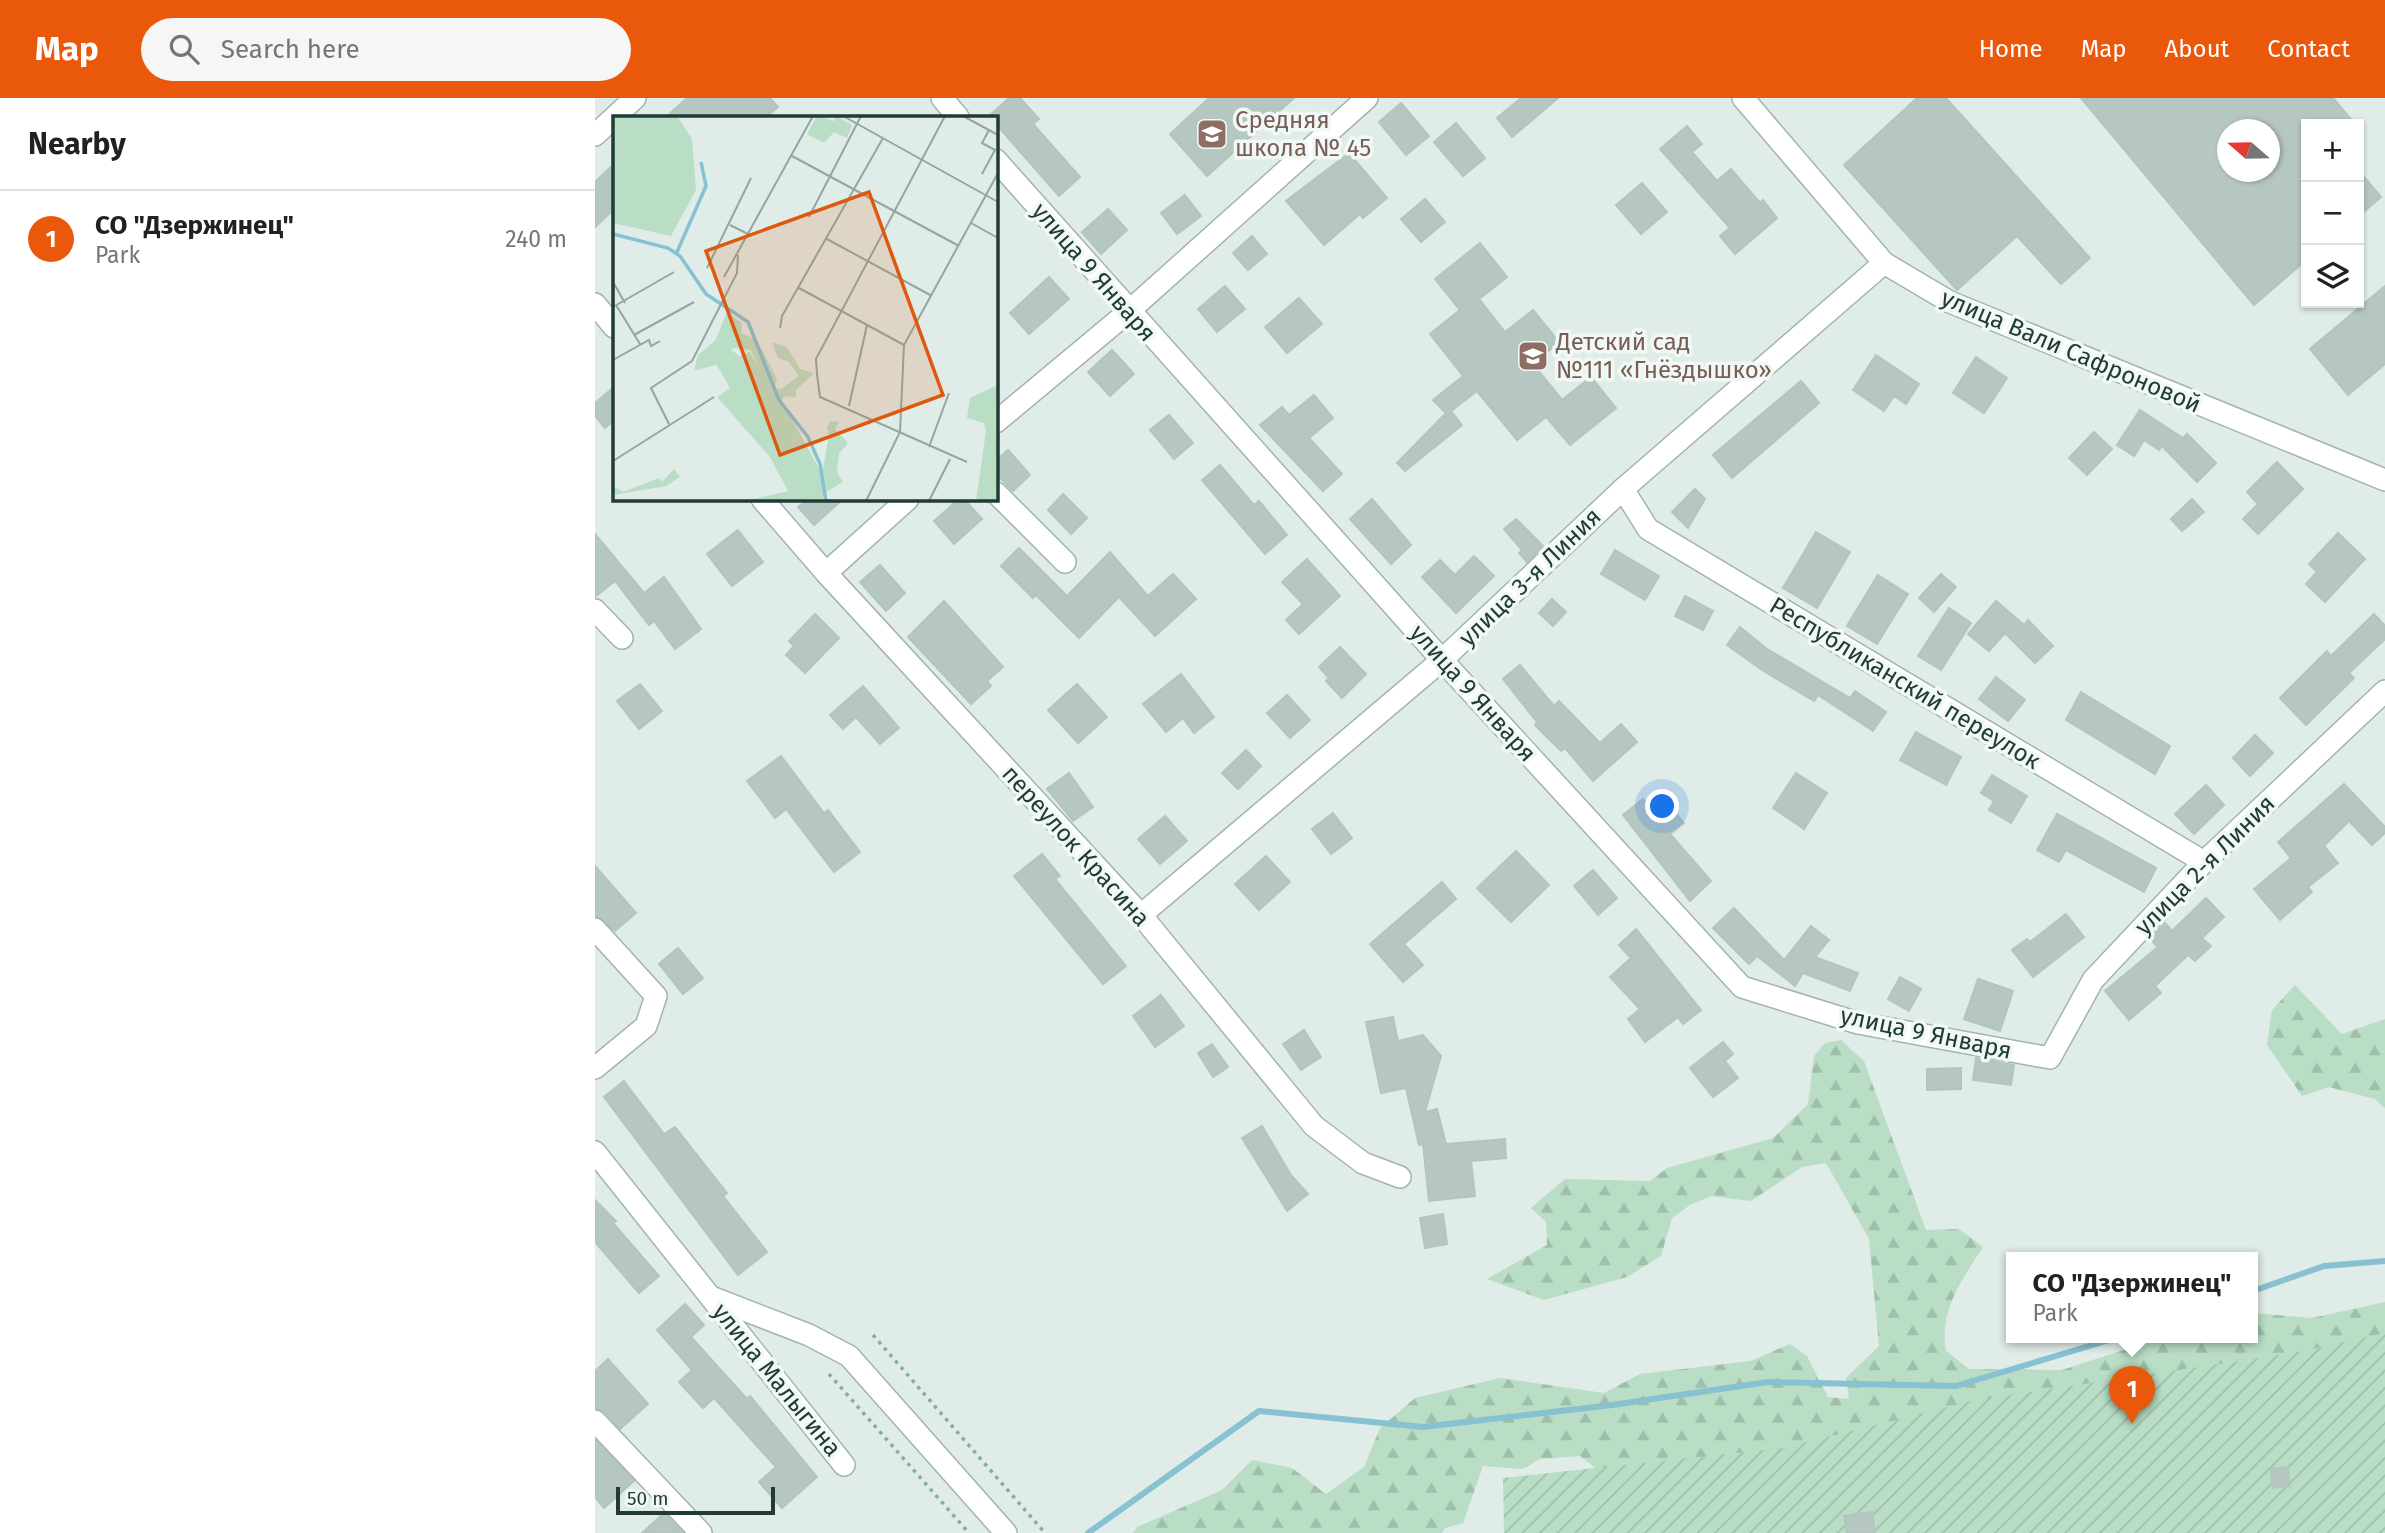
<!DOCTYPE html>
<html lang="en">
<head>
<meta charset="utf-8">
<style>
  :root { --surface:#fff; --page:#f6f6f6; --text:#202124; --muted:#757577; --line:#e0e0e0; --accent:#ea580c }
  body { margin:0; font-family:"Fira Sans",sans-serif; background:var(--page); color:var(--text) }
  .controls { position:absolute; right:21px; top:21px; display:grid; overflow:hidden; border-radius:0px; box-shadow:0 2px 5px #0004 }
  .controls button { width:63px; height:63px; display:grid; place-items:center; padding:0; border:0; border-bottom:2px solid var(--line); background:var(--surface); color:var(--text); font:35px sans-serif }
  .compass { position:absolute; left:1622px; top:21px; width:63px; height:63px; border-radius:50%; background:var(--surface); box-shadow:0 2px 5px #0004; rotate:290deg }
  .scale { position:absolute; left:21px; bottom:18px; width:159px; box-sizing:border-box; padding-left:7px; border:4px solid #213c37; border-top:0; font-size:19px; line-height:24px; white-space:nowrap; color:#213c37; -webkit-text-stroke:5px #f1f8f5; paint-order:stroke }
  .you { position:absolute; left:1068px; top:709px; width:24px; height:24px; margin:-18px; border:5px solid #fff; border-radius:50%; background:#1a73e8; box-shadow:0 0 0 10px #1a73e833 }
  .badge { display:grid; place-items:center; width:46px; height:46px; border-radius:50%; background:var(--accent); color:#fff; font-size:23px; font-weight:700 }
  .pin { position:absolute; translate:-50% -58px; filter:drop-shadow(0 2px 4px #0008) }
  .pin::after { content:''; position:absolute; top:37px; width:24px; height:21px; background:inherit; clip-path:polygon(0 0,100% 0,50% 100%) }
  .popup { position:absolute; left:1411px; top:1154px; width:252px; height:91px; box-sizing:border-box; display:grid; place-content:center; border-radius:0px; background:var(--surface); filter:drop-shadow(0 2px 5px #0005); font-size:23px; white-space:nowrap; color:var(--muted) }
  .popup b { font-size:26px; color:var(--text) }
  .popup::after { content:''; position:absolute; left:50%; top:100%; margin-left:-14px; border:14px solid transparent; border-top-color:var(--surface) }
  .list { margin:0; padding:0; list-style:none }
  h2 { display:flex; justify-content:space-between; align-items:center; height:91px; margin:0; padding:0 28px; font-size:30px }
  h2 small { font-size:23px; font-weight:400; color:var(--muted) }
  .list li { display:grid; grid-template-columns:46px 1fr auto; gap:21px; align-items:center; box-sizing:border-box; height:98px; padding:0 28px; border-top:2px solid var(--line) }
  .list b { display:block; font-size:26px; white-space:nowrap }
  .list p { margin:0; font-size:23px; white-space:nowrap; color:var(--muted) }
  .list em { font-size:23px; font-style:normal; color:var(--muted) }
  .icon { flex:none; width:38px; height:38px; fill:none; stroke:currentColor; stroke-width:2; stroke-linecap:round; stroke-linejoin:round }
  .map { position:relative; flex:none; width:1790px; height:1435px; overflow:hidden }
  header { display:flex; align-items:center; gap:42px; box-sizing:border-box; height:98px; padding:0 35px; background:var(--accent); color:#fff }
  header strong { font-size:33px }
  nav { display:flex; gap:38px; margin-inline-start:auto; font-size:24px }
  .search { width:490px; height:63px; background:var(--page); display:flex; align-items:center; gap:18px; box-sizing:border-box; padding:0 24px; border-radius:38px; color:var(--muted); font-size:26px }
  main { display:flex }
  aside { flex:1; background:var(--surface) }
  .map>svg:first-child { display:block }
  .forest { fill:url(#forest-firs) }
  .garden { fill:url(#garden-furrows) }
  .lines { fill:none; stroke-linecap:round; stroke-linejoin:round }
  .stream { stroke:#87c1d2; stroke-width:6 }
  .building { fill:#b6c6c0; stroke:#b3c5bf; stroke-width:2; fill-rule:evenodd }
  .minor-casing { stroke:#a3b4af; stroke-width:24 }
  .path { stroke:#80b0a4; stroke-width:3.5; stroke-dasharray:3.5 5; stroke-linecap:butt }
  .minor { stroke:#fff; stroke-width:21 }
  .labels { text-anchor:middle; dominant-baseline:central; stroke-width:7; stroke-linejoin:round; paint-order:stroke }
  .education-label { font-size:24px; fill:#785e54; stroke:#f1f8f5; text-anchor:start }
  .street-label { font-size:24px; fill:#213c37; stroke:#f1f8f5 }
  .inset-river { fill:none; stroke:#87c1d2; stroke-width:3.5 }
  .inset-road { fill:none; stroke:#94a6a1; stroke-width:2 }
  .view { fill:#de580e; fill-opacity:0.15; stroke:#de580e; stroke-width:3.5 }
  .inset-edge { fill:none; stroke:#213c37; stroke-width:3.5 }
</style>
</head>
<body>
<header>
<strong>Map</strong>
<div class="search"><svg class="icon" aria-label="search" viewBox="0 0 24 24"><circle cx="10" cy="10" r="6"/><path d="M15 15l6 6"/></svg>Search here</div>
<nav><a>Home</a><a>Map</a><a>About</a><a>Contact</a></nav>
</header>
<main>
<aside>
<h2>Nearby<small></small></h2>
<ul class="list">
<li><span class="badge">1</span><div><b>СО &quot;Дзержинец&quot;</b><p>Park</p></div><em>240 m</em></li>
</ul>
</aside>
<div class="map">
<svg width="1790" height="1435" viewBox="0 0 1790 1435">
  <defs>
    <pattern id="forest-firs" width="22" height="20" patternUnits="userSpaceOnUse" patternTransform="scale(1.75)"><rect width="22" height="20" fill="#b9ddc5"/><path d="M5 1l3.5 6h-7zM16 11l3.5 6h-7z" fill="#9fbfaa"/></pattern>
    <pattern id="garden-furrows" width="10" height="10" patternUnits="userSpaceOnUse" patternTransform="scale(1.75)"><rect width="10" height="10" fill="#b9ddc5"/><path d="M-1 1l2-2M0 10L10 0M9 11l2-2" fill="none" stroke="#9fbfaa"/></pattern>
  </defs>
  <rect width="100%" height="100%" fill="#e0ece7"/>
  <g class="forest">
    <path d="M1700 887 1747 936 1790 921V1010L1780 1001 1734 989 1707 998 1672 947 1677 912Z"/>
    <path d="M1246 942 1269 963 1331 1132 1364 1131 1388 1149C1368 1180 1343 1214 1351 1253L1374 1271 1467 1272 1566 1240H1658V1215L1717 1220 1790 1204V1299L1003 1372 985 1358 945 1361 928 1371 888 1368 868 1425 850 1430 847 1435H538L542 1429 627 1392 657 1362 697 1370 731 1396 769 1369 785 1330 820 1300 905 1280 1009 1295 1045 1276 1156 1263 1195 1246 1212 1258 1233 1299 1254 1301 1251 1280 1284 1248 1274 1141 1231 1065 1207 1069 1156 1103 1116 1098 1095 1107 1077 1120 1066 1158 1032 1179 949 1202 892 1181 952 1147 951 1124 936 1110 970 1081 1055 1083 1072 1070 1178 1040 1213 1006 1219 958 1230 945Z"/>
  </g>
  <path class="garden" d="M1790 1235V1435H909L908 1380 1188 1350 1381 1302 1698 1255Z"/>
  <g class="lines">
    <g class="stream">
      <path d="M1658 1193 1729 1168 1790 1163"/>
      <path d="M493 1435 664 1313 828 1329 1017 1307 1173 1284 1361 1288 1521 1240"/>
    </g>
  </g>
  <g class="building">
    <path d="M92 0H175L183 9 171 19H71Z"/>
    <path d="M414 0H425L444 21 438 26 485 79 464 98 401 26V19L394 18Z"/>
    <path d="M614 0H699L612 78 575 36Z"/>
    <path d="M926 0H963L917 39 902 20Z"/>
    <path d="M1322 0H1351L1495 160 1466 186 1422 138 1362 192 1249 67Z"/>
    <path d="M1486 0H1738L1760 26H1711V162L1659 207ZM1633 32H1675V74H1633Z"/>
    <path d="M806 5 834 38 811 57 784 24Z"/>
    <path d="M861 25 890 60 868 78 839 44Z"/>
    <path d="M1092 28 1107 46 1097 54 1122 83 1136 71 1165 105 1168 102 1182 120 1140 156 1125 138 1135 130 1065 51Z"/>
    <path d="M754 55 792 100 768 120 765 116 729 147 691 103Z"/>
    <path d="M19 66V111L0 129V84Z"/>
    <path d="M1764 73 1786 99 1764 118Z"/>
    <path d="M1047 85 1072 114 1046 136 1021 107Z"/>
    <path d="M590 97 606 118 582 136 566 115Z"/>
    <path d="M830 101 850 124 826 144 806 121Z"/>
    <path d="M513 111 532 132 506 156 487 134Z"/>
    <path d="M657 138 672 156 653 172 638 155Z"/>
    <path d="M885 145 912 179 884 201 910 234 938 212 964 244 938 266 967 302 996 279 1021 310 975 347 951 319 922 342 882 293 856 313 867 327 810 373 802 365 851 315 838 302 868 278 835 236 865 212 840 181Z"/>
    <path d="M454 179 474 201 434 236 415 215Z"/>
    <path d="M630 188 650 211 622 234 603 211Z"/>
    <path d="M1790 188V266L1753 297 1715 251Z"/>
    <path d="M704 200 727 226 692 255 670 229Z"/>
    <path d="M517 252 539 276 515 298 493 274Z"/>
    <path d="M1281 257 1324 286 1311 306 1299 298 1289 313 1258 292Z"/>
    <path d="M1381 259 1412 280 1389 315 1358 295Z"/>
    <path d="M1206 283 1224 305 1137 380 1118 357Z"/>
    <path d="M19 289V322L10 330 0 318V305Z"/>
    <path d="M719 297 738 320 714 340 747 376 728 393 665 327 687 309 694 317Z"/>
    <path d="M1545 312 1588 340 1592 336 1621 365 1602 384 1567 348 1564 352 1549 342 1539 358 1522 347Z"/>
    <path d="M574 317 598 345 579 361 555 332Z"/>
    <path d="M1499 334 1517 351 1492 377 1474 360Z"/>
    <path d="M413 352 435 377 418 393 401 376V363Z"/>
    <path d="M1682 364 1708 391 1663 436 1648 421 1663 406 1652 394Z"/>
    <path d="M625 367 659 407 664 403 692 437 670 456 607 382Z"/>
    <path d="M1100 391 1110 401 1093 430 1077 414Z"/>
    <path d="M468 396 492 420 476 436 453 412Z"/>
    <path d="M213 401H248L219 427 203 409Z"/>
    <path d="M364 401H369L387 421 359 446 339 423Z"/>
    <path d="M777 401 816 447 796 466 755 421Z"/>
    <path d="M1597 401 1609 414 1587 433 1576 421Z"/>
    <path d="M921 421 948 448 932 464 924 455 927 452 909 431Z"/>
    <path d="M143 432 168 464 137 488 112 456Z"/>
    <path d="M1221 434 1255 454 1222 510 1188 490Z"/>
    <path d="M1743 435 1770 461 1730 504 1711 486 1722 474 1714 466Z"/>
    <path d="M0 436 49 495 69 479 106 531 80 551 59 523 54 527 20 483 0 499Z"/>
    <path d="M424 450 472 498 515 454 553 498 578 476 601 501 560 538 524 499 484 540 441 497 438 500 406 468Z"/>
    <path d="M1020 452 1064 478 1050 502 1006 476Z"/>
    <path d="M879 458 899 478 861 515 827 479 845 462 860 477Z"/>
    <path d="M712 461 745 498 704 536 691 522 708 506 687 484Z"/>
    <path d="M285 467 310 495 291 513 265 484Z"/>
    <path d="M1346 476 1361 489 1339 514 1324 500Z"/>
    <path d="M1283 477 1313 496 1282 546 1252 528Z"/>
    <path d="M1090 498 1118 513 1108 532 1080 518Z"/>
    <path d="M957 501 971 514 958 528 944 515Z"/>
    <path d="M349 503 408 569 392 583 396 588 376 606 313 539Z"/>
    <path d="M1401 503 1429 527 1433 522 1458 548 1440 565 1410 535 1394 553 1373 536Z"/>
    <path d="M1354 510 1376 525 1346 572 1323 558Z"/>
    <path d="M220 516 244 540 210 575 191 557 199 548 194 543Z"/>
    <path d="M1779 516 1790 528V541L1754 575 1759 580 1711 627 1685 600 1732 553 1736 558Z"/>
    <path d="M1145 529 1172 551 1255 600 1260 593 1291 614 1278 633 1223 597 1219 603 1167 572 1132 547Z"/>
    <path d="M745 549 771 576 747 600 731 583 734 580 724 569Z"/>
    <path d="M925 567 959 608 964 603 1005 645 1026 626 1042 644 998 683 970 650 966 653 940 627 942 624 908 581Z"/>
    <path d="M586 576 619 619 599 635 588 620 571 634 548 606Z"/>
    <path d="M1401 579 1430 602 1413 623 1384 601Z"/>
    <path d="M45 586 67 613 44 631 22 603Z"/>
    <path d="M482 586 512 619 483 645 453 612Z"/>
    <path d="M268 588 304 630 285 646 261 619 248 631 235 617Z"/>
    <path d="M1486 594 1575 648 1560 676 1471 622Z"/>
    <path d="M692 597 715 622 695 640 672 615Z"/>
    <path d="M1321 634 1366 659 1351 687 1305 662Z"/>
    <path d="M1660 637 1678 655 1655 678 1638 660Z"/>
    <path d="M651 652 666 668 643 691 627 675Z"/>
    <path d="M186 658 229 715 233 712 265 754 239 774 191 711 180 720 152 683Z"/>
    <path d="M474 675 498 709 478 723 452 691Z"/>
    <path d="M1201 675 1232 695 1209 731 1178 710Z"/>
    <path d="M1397 677 1432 698 1416 725 1394 712 1399 703 1386 695Z"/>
    <path d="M1749 686 1790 729V735L1777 747 1754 723 1729 748 1743 765 1713 789 1717 794 1685 822 1659 791 1696 760 1683 744Z"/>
    <path d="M1611 687 1629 707 1599 736 1580 716Z"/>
    <path d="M1048 701 1063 720 1077 710 1089 725 1075 736 1116 783 1095 803 1028 717Z"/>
    <path d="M738 715 757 740 736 756 717 731Z"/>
    <path d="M1462 716 1561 770 1549 794 1471 752 1464 764 1442 752Z"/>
    <path d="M570 718 592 743 565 766 543 741Z"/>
    <path d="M921 753 954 787 916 824 882 790Z"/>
    <path d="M447 756 465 778 460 781 531 868 508 886 419 778Z"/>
    <path d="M671 758 695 784 664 812 640 786Z"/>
    <path d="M0 768 41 815 20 833 0 817Z"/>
    <path d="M998 772 1022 800 1003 817 979 788Z"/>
    <path d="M847 784 861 801 809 846 828 867 808 884 775 846Z"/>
    <path d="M1611 800 1629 819 1607 840 1616 848 1600 863 1593 857 1560 888 1566 895 1534 922 1510 893 1563 849 1555 841 1570 825 1577 833Z"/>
    <path d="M1139 810 1189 862 1216 828 1234 842 1220 859 1263 875 1255 893 1208 875 1200 888 1162 858 1154 866 1118 830Z"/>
    <path d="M1471 816 1489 839 1438 879 1417 852 1432 841 1435 844Z"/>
    <path d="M1041 831 1106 912 1088 926 1083 919 1050 944 1033 921 1045 911 1015 879 1036 860 1024 847Z"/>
    <path d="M83 850 108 880 88 896 64 866Z"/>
    <path d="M1305 879 1326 891 1314 913 1293 901Z"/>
    <path d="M1383 881 1418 893 1405 933 1369 921Z"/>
    <path d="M566 897 589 928 560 949 538 918Z"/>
    <path d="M798 919 803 943 828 937 846 958 830 1014 842 1011 851 1046 910 1041 911 1060 876 1063 880 1098 834 1103 828 1046 824 1047 811 990 786 995 771 924Z"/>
    <path d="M709 932 726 959 706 972 688 946Z"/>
    <path d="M1128 944 1138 956 1130 963 1143 980 1118 999 1095 970Z"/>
    <path d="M617 946 633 969 618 979 603 955Z"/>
    <path d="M1381 960 1419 967 1416 987 1378 982Z"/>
    <path d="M1366 970V991L1332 992V971Z"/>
    <path d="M29 983 69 1036 80 1029 132 1095 128 1098 172 1154 143 1177 9 999Z"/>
    <path d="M667 1028 696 1077 713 1096 692 1113 647 1040Z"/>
    <path d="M0 1102 21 1123 18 1125 64 1178 44 1195 0 1144Z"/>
    <path d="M848 1116 852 1146 830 1150 825 1120Z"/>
    <path d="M90 1206 109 1227 96 1239 152 1301 155 1298 222 1379 187 1410 164 1384 181 1369 119 1300 108 1310 84 1284 97 1272 62 1232Z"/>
    <path d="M13 1261 53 1306 25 1331 10 1314 0 1310V1273Z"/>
    <path d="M0 1342 39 1383 9 1410 0 1399Z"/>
    <path d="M1693 1369 1694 1388 1678 1390 1676 1371Z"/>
    <path d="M1277 1414 1280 1435H1252L1249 1418Z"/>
    <path d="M69 1415 88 1435H47Z"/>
  </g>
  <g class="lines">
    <g class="minor-casing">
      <g id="minor">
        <path d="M347 0 363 19"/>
        <path d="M1148 0 1289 165 1355 204 1790 382"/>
        <path d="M0 37 40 0"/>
        <path d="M401 62 847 562 1147 889 1263 925 1455 960 1498 882 1609 764 1790 593"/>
        <path d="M0 206 19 229"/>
        <path d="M401 324 533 214 772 0"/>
        <path d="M1028 391 1053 431 1609 764"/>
        <path d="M401 395 470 464"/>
        <path d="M167 401 231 475 546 817 719 1028 768 1065 805 1079"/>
        <path d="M231 475 313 401"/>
        <path d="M0 512 27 540"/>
        <path d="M546 817 847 562 1028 391 1289 165"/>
        <path d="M0 831 61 898 51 928 0 970"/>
        <path d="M0 1054 249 1367"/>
        <path d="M116 1199 214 1237 254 1258 411 1435"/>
        <path d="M0 1323 106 1435"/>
      </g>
    </g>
    <g class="path">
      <path d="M278 1237 450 1435"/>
      <path d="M234 1276 374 1435"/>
    </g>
    <use href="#minor" class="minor"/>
  </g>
  <defs>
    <g id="school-square" transform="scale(1.575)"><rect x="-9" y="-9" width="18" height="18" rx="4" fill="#8d6e63" stroke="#f1f8f5"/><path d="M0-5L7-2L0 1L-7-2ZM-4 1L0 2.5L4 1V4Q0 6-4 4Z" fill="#fff"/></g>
  </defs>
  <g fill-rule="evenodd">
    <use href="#school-square" x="617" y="36"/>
    <use href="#school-square" x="938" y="258"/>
  </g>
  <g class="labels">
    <g class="education-label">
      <text x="640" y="22">Средняя<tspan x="640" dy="28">школа № 45</tspan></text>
      <text x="961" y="244">Детский сад<tspan x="961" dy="28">№111 «Гнёздышко»</tspan></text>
    </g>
    <g class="street-label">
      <text transform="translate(499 174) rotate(49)">улица 9 Января</text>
      <text transform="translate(1476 253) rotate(23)">улица Вали Сафроновой</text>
      <text transform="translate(935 479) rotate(-44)">улица 3-я Линия</text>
      <text transform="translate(1310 585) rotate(31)">Республиканский переулок</text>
      <text transform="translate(878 595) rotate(48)">улица 9 Января</text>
      <text transform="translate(481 748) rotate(48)">переулок Красина</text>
      <text transform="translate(1610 767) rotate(-45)">улица 2-я Линия</text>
      <text transform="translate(1331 935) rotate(12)">улица 9 Января</text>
      <text transform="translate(182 1282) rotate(51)">улица Малыгина</text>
    </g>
  </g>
  <g transform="translate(18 18)">
    <rect width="385" height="385" fill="#e0ece7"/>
    <path d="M204 0 221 5 223 0 239 9 234 22 221 16 211 27 194 18Z" fill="#b9ddc5"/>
    <path d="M114 196 129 207 128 217 143 223 148 232 164 263 161 272 168 273 186 260 176 246 165 242 159 226 174 231 187 253 201 257 183 274V281L171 280 169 285 209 358 216 320 214 311 218 305 226 306 222 313 235 327 226 338 224 356 230 366 213 376 209 385H199L183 334 138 234 120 232 102 249 81 255 85 239 102 225ZM385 269V385H363L373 315 371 307 354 302 357 282Z" fill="#b9ddc5"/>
    <path d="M0 0H64L79 23 83 74 58 120 0 107ZM105 231H115L126 240 137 236 203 354 207 385H134L175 375 157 341 104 281 117 272 98 239ZM61 353 67 361 53 370 0 379V370L10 376 46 362 49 366Z" fill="#b9ddc5"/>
    <path class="inset-river" d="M0 118 55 132 67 140 93 178 135 206 166 284 195 321 207 348 213 385M64 136 93 70 88 46"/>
    <path class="inset-road" d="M230 0 385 86M332 0 203 243 204 258 207 281 354 346M350 0 385 19M179 40 346 130M369 58 382 34 369 27 376 14M196 101 248 0M358 107 385 122M117 109 137 119M212 122 319 180M94 152 138 62M111 161 200 0M0 166 12 187M186 172 291 229M3 189 27 228M0 191 61 156M167 212 169 200 270 22M21 219 81 186M0 244 36 224 38 230 47 225M236 290 254 209M56 308 38 272 79 245 124 157 125 139M316 331 336 277M0 345 101 281M253 385 287 316 291 229 385 57M316 385 337 343"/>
    <path class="view" d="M256 76 330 279 167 339 93 135Z"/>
    <rect width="385" height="385" class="inset-edge"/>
  </g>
</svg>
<div class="controls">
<button>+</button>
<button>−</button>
<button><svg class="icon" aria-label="layers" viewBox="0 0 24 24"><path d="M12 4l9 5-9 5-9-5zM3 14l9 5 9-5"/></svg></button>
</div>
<svg class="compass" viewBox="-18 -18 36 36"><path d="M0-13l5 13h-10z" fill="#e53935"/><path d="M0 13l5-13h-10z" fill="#757577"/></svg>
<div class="scale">50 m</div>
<div class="you"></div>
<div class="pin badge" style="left:1537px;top:1326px">1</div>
<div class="popup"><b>СО &quot;Дзержинец&quot;</b>Park</div>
</div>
</main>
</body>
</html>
